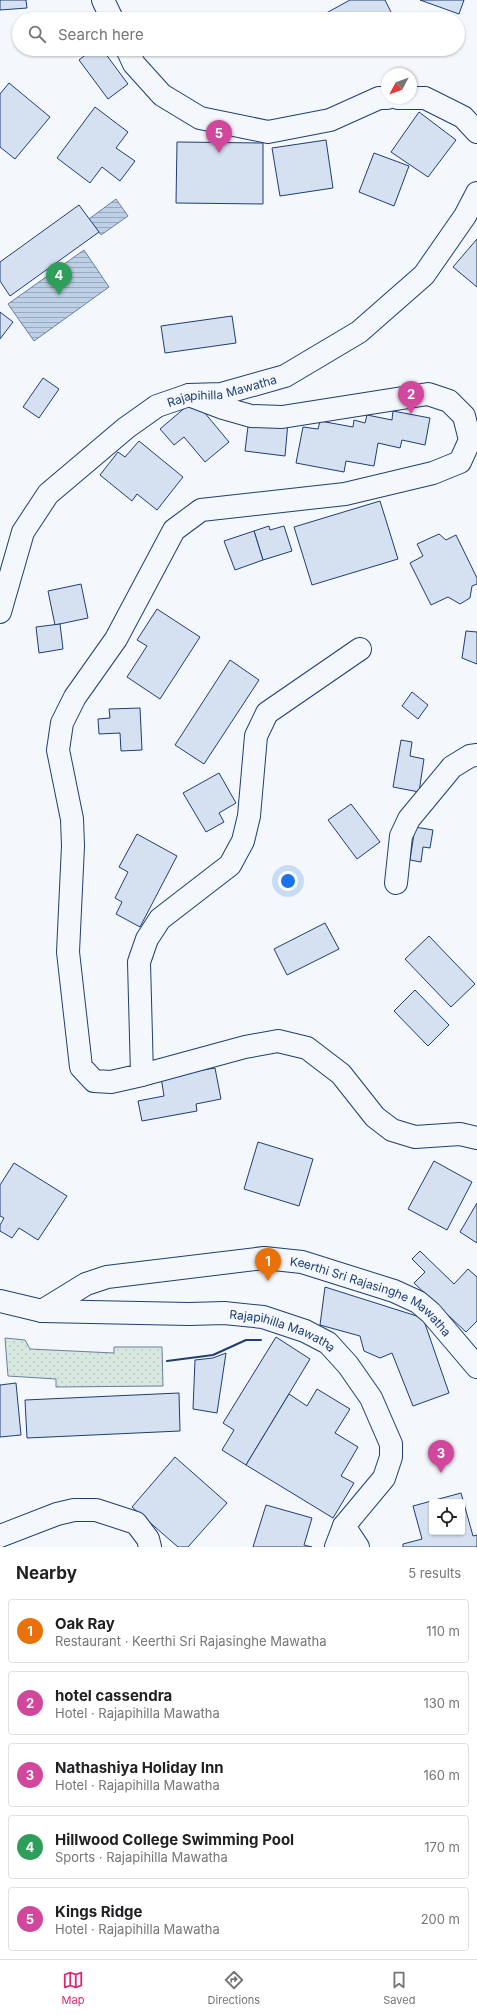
<!DOCTYPE html>
<html lang="en">
<head>
<meta charset="utf-8">
<style>
  :root { --surface:#fff; --page:#f2f2f2; --text:#202124; --muted:#757577; --line:#e0e0e0; --accent:#db2777 }
  body { margin:0; font-family:Inter,sans-serif; background:var(--page); color:var(--text) }
  .controls { position:absolute; right:12px; bottom:12px; display:grid; overflow:hidden; border-radius:4px; box-shadow:0 1px 3px #0004 }
  .controls button { width:36px; height:36px; display:grid; place-items:center; padding:0; border:0; border-bottom:1px solid var(--line); background:var(--surface); color:var(--text); font:20px sans-serif }
  .compass { position:absolute; left:381px; top:68px; width:36px; height:36px; border-radius:50%; background:var(--surface); box-shadow:0 1px 3px #0004; rotate:229deg }
  .you { position:absolute; left:288px; top:881px; width:14px; height:14px; margin:-10px; border:3px solid #fff; border-radius:50%; background:#1a73e8; box-shadow:0 0 0 6px #1a73e833 }
  .badge { display:grid; place-items:center; width:26px; height:26px; border-radius:50%; background:var(--accent); color:#fff; font-size:13px; font-weight:700 }
  .pin { position:absolute; translate:-50% -33px; filter:drop-shadow(0 1px 2px #0008) }
  .pin::after { content:''; position:absolute; top:21px; width:14px; height:12px; background:inherit; clip-path:polygon(0 0,100% 0,50% 100%) }
  .list { margin:0; padding:0; list-style:none }
  h2 { display:flex; justify-content:space-between; align-items:center; height:52px; margin:0; padding:0 16px; font-size:17px }
  h2 small { font-size:13px; font-weight:400; color:var(--muted) }
  .list li { display:grid; grid-template-columns:26px 1fr auto; gap:12px; align-items:center; box-sizing:border-box; height:64px; margin:0 8px 8px; padding:0 8px; border:1px solid var(--line); border-radius:4px }
  .list b { display:block; font-size:15px; white-space:nowrap }
  .list p { margin:0; font-size:13px; white-space:nowrap; color:var(--muted) }
  .list em { font-size:13px; font-style:normal; color:var(--muted) }
  .icon { flex:none; width:22px; height:22px; fill:none; stroke:currentColor; stroke-width:2; stroke-linecap:round; stroke-linejoin:round }
  .map { position:relative; flex:none; width:477px; height:1547px; overflow:hidden }
  .search { position:absolute; background:var(--surface); box-shadow:0 1px 3px #0004; left:12px; right:12px; top:12px; height:44px; display:flex; align-items:center; gap:10px; box-sizing:border-box; padding:0 14px; border-radius:22px; color:var(--muted); font-size:15px }
  .sheet { height:412px; background:var(--surface) }
  nav { display:flex; justify-content:space-around; align-items:center; box-sizing:border-box; height:56px; border-top:1px solid var(--line); background:var(--surface); font-size:11px; color:var(--muted) }
  nav a { display:grid; justify-items:center; gap:2px }
  nav .on { color:var(--accent) }
  .map>svg:first-child { display:block }
  .grass { fill:url(#grass-dots); stroke:#687fa3 }
  .water { fill:url(#water-rules); stroke:#687fa3 }
  .building { fill:#d5e0f0; stroke:#1d3f73; fill-rule:evenodd }
  .lines { fill:none; stroke-linecap:round; stroke-linejoin:round }
  .minor-casing { stroke:#1d3f73; stroke-width:24 }
  .minor { stroke:#f4f7fb; stroke-width:22 }
  .wall { stroke:#1d3f73; stroke-width:2 }
  .labels { text-anchor:middle; dominant-baseline:central; stroke-width:3; stroke-linejoin:round; paint-order:stroke }
  .street-label { font-size:12px; fill:#1d3f73; stroke:#f4f7fb }
</style>
</head>
<body>
<div class="map">
<svg width="477" height="1547" viewBox="0 0 477 1547">
  <defs>
    <pattern id="grass-dots" width="8" height="8" patternUnits="userSpaceOnUse"><rect width="8" height="8" fill="#d7e8df"/><path d="M2 2h.1M6 6h.1" fill="none" stroke="#b8c8c3" stroke-width="1.8" stroke-linecap="round"/></pattern>
    <pattern id="water-rules" width="6" height="5" patternUnits="userSpaceOnUse"><rect width="6" height="5" fill="#bed0e5"/><path d="M0 2.5h6" fill="none" stroke="#9aaabe"/></pattern>
  </defs>
  <rect width="100%" height="100%" fill="#f4f7fb"/>
  <path class="grass" d="M5 1338 25 1340 30 1349 114 1353V1347H162L163 1386 56 1387V1379L8 1376Z"/>
  <g class="water">
    <path d="M116 199 128 216 101 235 89 219Z"/>
    <path d="M84 250 109 287 34 341 8 304Z"/>
  </g>
  <g class="building">
    <path d="M0 0H26L27 8 0 10Z"/>
    <path d="M350 0H385L392 14 383 19H320L319 17Z"/>
    <path d="M420 0H464L459 14Z"/>
    <path d="M93 49H102L128 84 108 99 79 60Z"/>
    <path d="M9 83 50 117 15 159 0 147V94Z"/>
    <path d="M95 107 128 132 116 148 135 161 120 181 102 167 90 183 57 158Z"/>
    <path d="M419 112 456 140 428 177 391 152Z"/>
    <path d="M326 140 333 188 280 196 272 148Z"/>
    <path d="M177 142 263 143V204L176 203Z"/>
    <path d="M374 153 409 166 394 206 359 192Z"/>
    <path d="M79 205 99 232 10 296 0 281V262Z"/>
    <path d="M477 239V287L453 267Z"/>
    <path d="M0 312 13 322 0 339Z"/>
    <path d="M232 316 236 343 165 353 161 326Z"/>
    <path d="M43 378 59 389 39 418 23 407Z"/>
    <path d="M194 400 229 442 205 462 184 437 174 445 160 429Z"/>
    <path d="M393 411 430 418 425 445 402 440 400 448 378 443 374 466 346 461 344 472 296 463 303 427 318 429 320 421 353 427 354 420 365 423 367 415 392 420Z"/>
    <path d="M249 418 288 422 285 456 245 451Z"/>
    <path d="M139 441 183 477 157 510 137 494 132 501 100 475 118 452 125 457Z"/>
    <path d="M380 501 398 559 312 585 294 527Z"/>
    <path d="M269 526 270 530 284 526 292 551 263 560 254 531Z"/>
    <path d="M254 531 263 560 235 570 224 541Z"/>
    <path d="M439 534 446 540 456 535 477 578V584L472 586 470 598 460 604 448 597 431 605 410 563 423 556 417 544Z"/>
    <path d="M81 584 88 618 55 625 48 591Z"/>
    <path d="M157 609 200 637 160 699 127 677 147 646 137 640Z"/>
    <path d="M60 624 63 649 39 653 36 627Z"/>
    <path d="M466 631 477 632V664L462 658Z"/>
    <path d="M230 660 259 680 204 764 175 745Z"/>
    <path d="M412 692 428 705 418 719 402 706Z"/>
    <path d="M140 708 142 750 121 751 120 733 99 734 98 719 110 718 109 709Z"/>
    <path d="M401 740 412 742 410 756 424 759 419 792 393 787Z"/>
    <path d="M219 773 236 803 219 813 224 822 206 832 183 793Z"/>
    <path d="M351 804 380 842 357 859 328 820Z"/>
    <path d="M415 827 433 830 430 848 423 847 421 862 410 860Z"/>
    <path d="M137 834 177 856 140 927 116 914 122 902 115 898 128 872 119 867Z"/>
    <path d="M325 923 339 949 287 975 274 949Z"/>
    <path d="M429 936 475 984 451 1007 405 959Z"/>
    <path d="M415 990 449 1025 428 1046 394 1011Z"/>
    <path d="M215 1068 221 1099 196 1104 197 1111 142 1121 138 1101 164 1096 161 1077Z"/>
    <path d="M258 1142 313 1159 299 1206 244 1189Z"/>
    <path d="M434 1161 472 1182 447 1230 408 1209Z"/>
    <path d="M14 1163 67 1196 38 1240 19 1228 12 1238 0 1231V1225L4 1218 0 1216V1185Z"/>
    <path d="M477 1203V1243L460 1232Z"/>
    <path d="M420 1251 454 1284 468 1269 477 1277V1321L466 1332 414 1283 425 1272 412 1259Z"/>
    <path d="M325 1287 423 1318 449 1393 413 1406 392 1353 380 1358 364 1351 360 1336 320 1325Z"/>
    <path d="M276 1337 310 1359 246 1465 222 1450 234 1430 223 1423Z"/>
    <path d="M226 1353 217 1413 193 1409 195 1360 213 1358Z"/>
    <path d="M16 1383 21 1435 0 1437V1385Z"/>
    <path d="M317 1389 350 1409 335 1433 358 1447 341 1476 354 1483 333 1518 246 1465 289 1394 307 1406Z"/>
    <path d="M179 1393 180 1431 27 1438 25 1400Z"/>
    <path d="M175 1457 227 1503 188 1547H178L132 1507Z"/>
    <path d="M461 1493 473 1536 477 1535V1547H403V1544L422 1539 413 1506ZM432 1502H462V1532H432Z"/>
    <path d="M266 1505 312 1518 304 1545 312 1547H253Z"/>
  </g>
  <g class="lines">
    <g class="minor-casing">
      <g id="minor">
        <path d="M103 0 112 19"/>
        <path d="M127 49 134 64 162 95 200 118 268 132 330 120 379 98H387"/>
        <path d="M398 98H425L463 117 477 132"/>
        <path d="M189 395 223 408 251 416 282 417 428 394 449 401 464 416 470 440 460 462 433 473 345 494 201 510 174 530 116 639 75 697 62 723 58 750 72 819 73 846 68 952 81 1067 94 1081 111 1082 142 1075 139 962 147 939 160 919 230 865 243 841 249 816 256 736 267 713 360 649"/>
        <path id="s1" d="M0 612 23 532 48 494 126 428 157 406 189 395 221 394 285 376 359 332 424 275 465 216 477 193"/>
        <path d="M396 883 401 836 409 819 452 767 470 756 477 755"/>
        <path d="M142 1075 245 1047 278 1041 307 1048 341 1074 375 1117 392 1130 415 1137 460 1134 477 1138"/>
        <path id="s2" d="M0 1301 42 1311 189 1314 224 1313 263 1317 305 1331 328 1343 348 1365 371 1398 391 1444V1457L384 1478 344 1526 336 1547"/>
        <path id="s3" d="M42 1311 86 1284 107 1277 264 1258 302 1262 394 1291 418 1302 431 1313 477 1367"/>
        <path d="M344 1526 358 1547"/>
        <path d="M0 1536 57 1514 74 1510H96L136 1523 148 1539 150 1547"/>
      </g>
    </g>
    <use href="#minor" class="minor"/>
    <path class="wall" d="M167 1361 213 1355 246 1340H261"/>
  </g>
  <g class="labels">
    <g class="street-label">
      <text stroke="none"><textPath href="#s1" startOffset="336">Rajapihilla Mawatha</textPath></text>
      <text stroke="none"><textPath href="#s3" startOffset="348">Keerthi Sri Rajasinghe Mawatha</textPath></text>
      <text stroke="none"><textPath href="#s2" startOffset="287">Rajapihilla Mawatha</textPath></text>
    </g>
  </g>
</svg>
<div class="controls">
<button><svg class="icon" aria-label="locate" viewBox="0 0 24 24"><circle cx="12" cy="12" r="6"/><path d="M12 2v4M12 18v4M2 12h4M18 12h4"/></svg></button>
</div>
<svg class="compass" viewBox="-18 -18 36 36"><path d="M0-13l5 13h-10z" fill="#e53935"/><path d="M0 13l5-13h-10z" fill="#757577"/></svg>
<div class="you"></div>
<div class="pin badge" style="left:268px;top:1281px;background:#e8710a">1</div>
<div class="pin badge" style="left:411px;top:414px;background:#d1479c">2</div>
<div class="pin badge" style="left:441px;top:1473px;background:#d1479c">3</div>
<div class="pin badge" style="left:59px;top:295px;background:#2e9e5b">4</div>
<div class="pin badge" style="left:219px;top:153px;background:#d1479c">5</div>
<div class="search"><svg class="icon" aria-label="search" viewBox="0 0 24 24"><circle cx="10" cy="10" r="6"/><path d="M15 15l6 6"/></svg>Search here</div>
</div>
<section class="sheet">
<h2>Nearby<small>5 results</small></h2>
<ul class="list">
<li><span class="badge" style="background:#e8710a">1</span><div><b>Oak Ray</b><p>Restaurant · Keerthi Sri Rajasinghe Mawatha</p></div><em>110 m</em></li>
<li><span class="badge" style="background:#d1479c">2</span><div><b>hotel cassendra</b><p>Hotel · Rajapihilla Mawatha</p></div><em>130 m</em></li>
<li><span class="badge" style="background:#d1479c">3</span><div><b>Nathashiya Holiday Inn</b><p>Hotel · Rajapihilla Mawatha</p></div><em>160 m</em></li>
<li><span class="badge" style="background:#2e9e5b">4</span><div><b>Hillwood College Swimming Pool</b><p>Sports · Rajapihilla Mawatha</p></div><em>170 m</em></li>
<li><span class="badge" style="background:#d1479c">5</span><div><b>Kings Ridge</b><p>Hotel · Rajapihilla Mawatha</p></div><em>200 m</em></li>
</ul>
</section>
<nav>
<a class="on"><svg class="icon" aria-label="map" viewBox="0 0 24 24"><path d="M3 6l6-2 6 2 6-2v14l-6 2-6-2-6 2zM9 4v14M15 6v14"/></svg>Map</a>
<a><svg class="icon" aria-label="directions" viewBox="0 0 24 24"><path d="M12 3l9 9-9 9-9-9zM9 14v-3h6M13 9l2 2-2 2"/></svg>Directions</a>
<a><svg class="icon" aria-label="saved" viewBox="0 0 24 24"><path d="M7 4h10v16l-5-4-5 4z"/></svg>Saved</a>
</nav>
</body>
</html>
